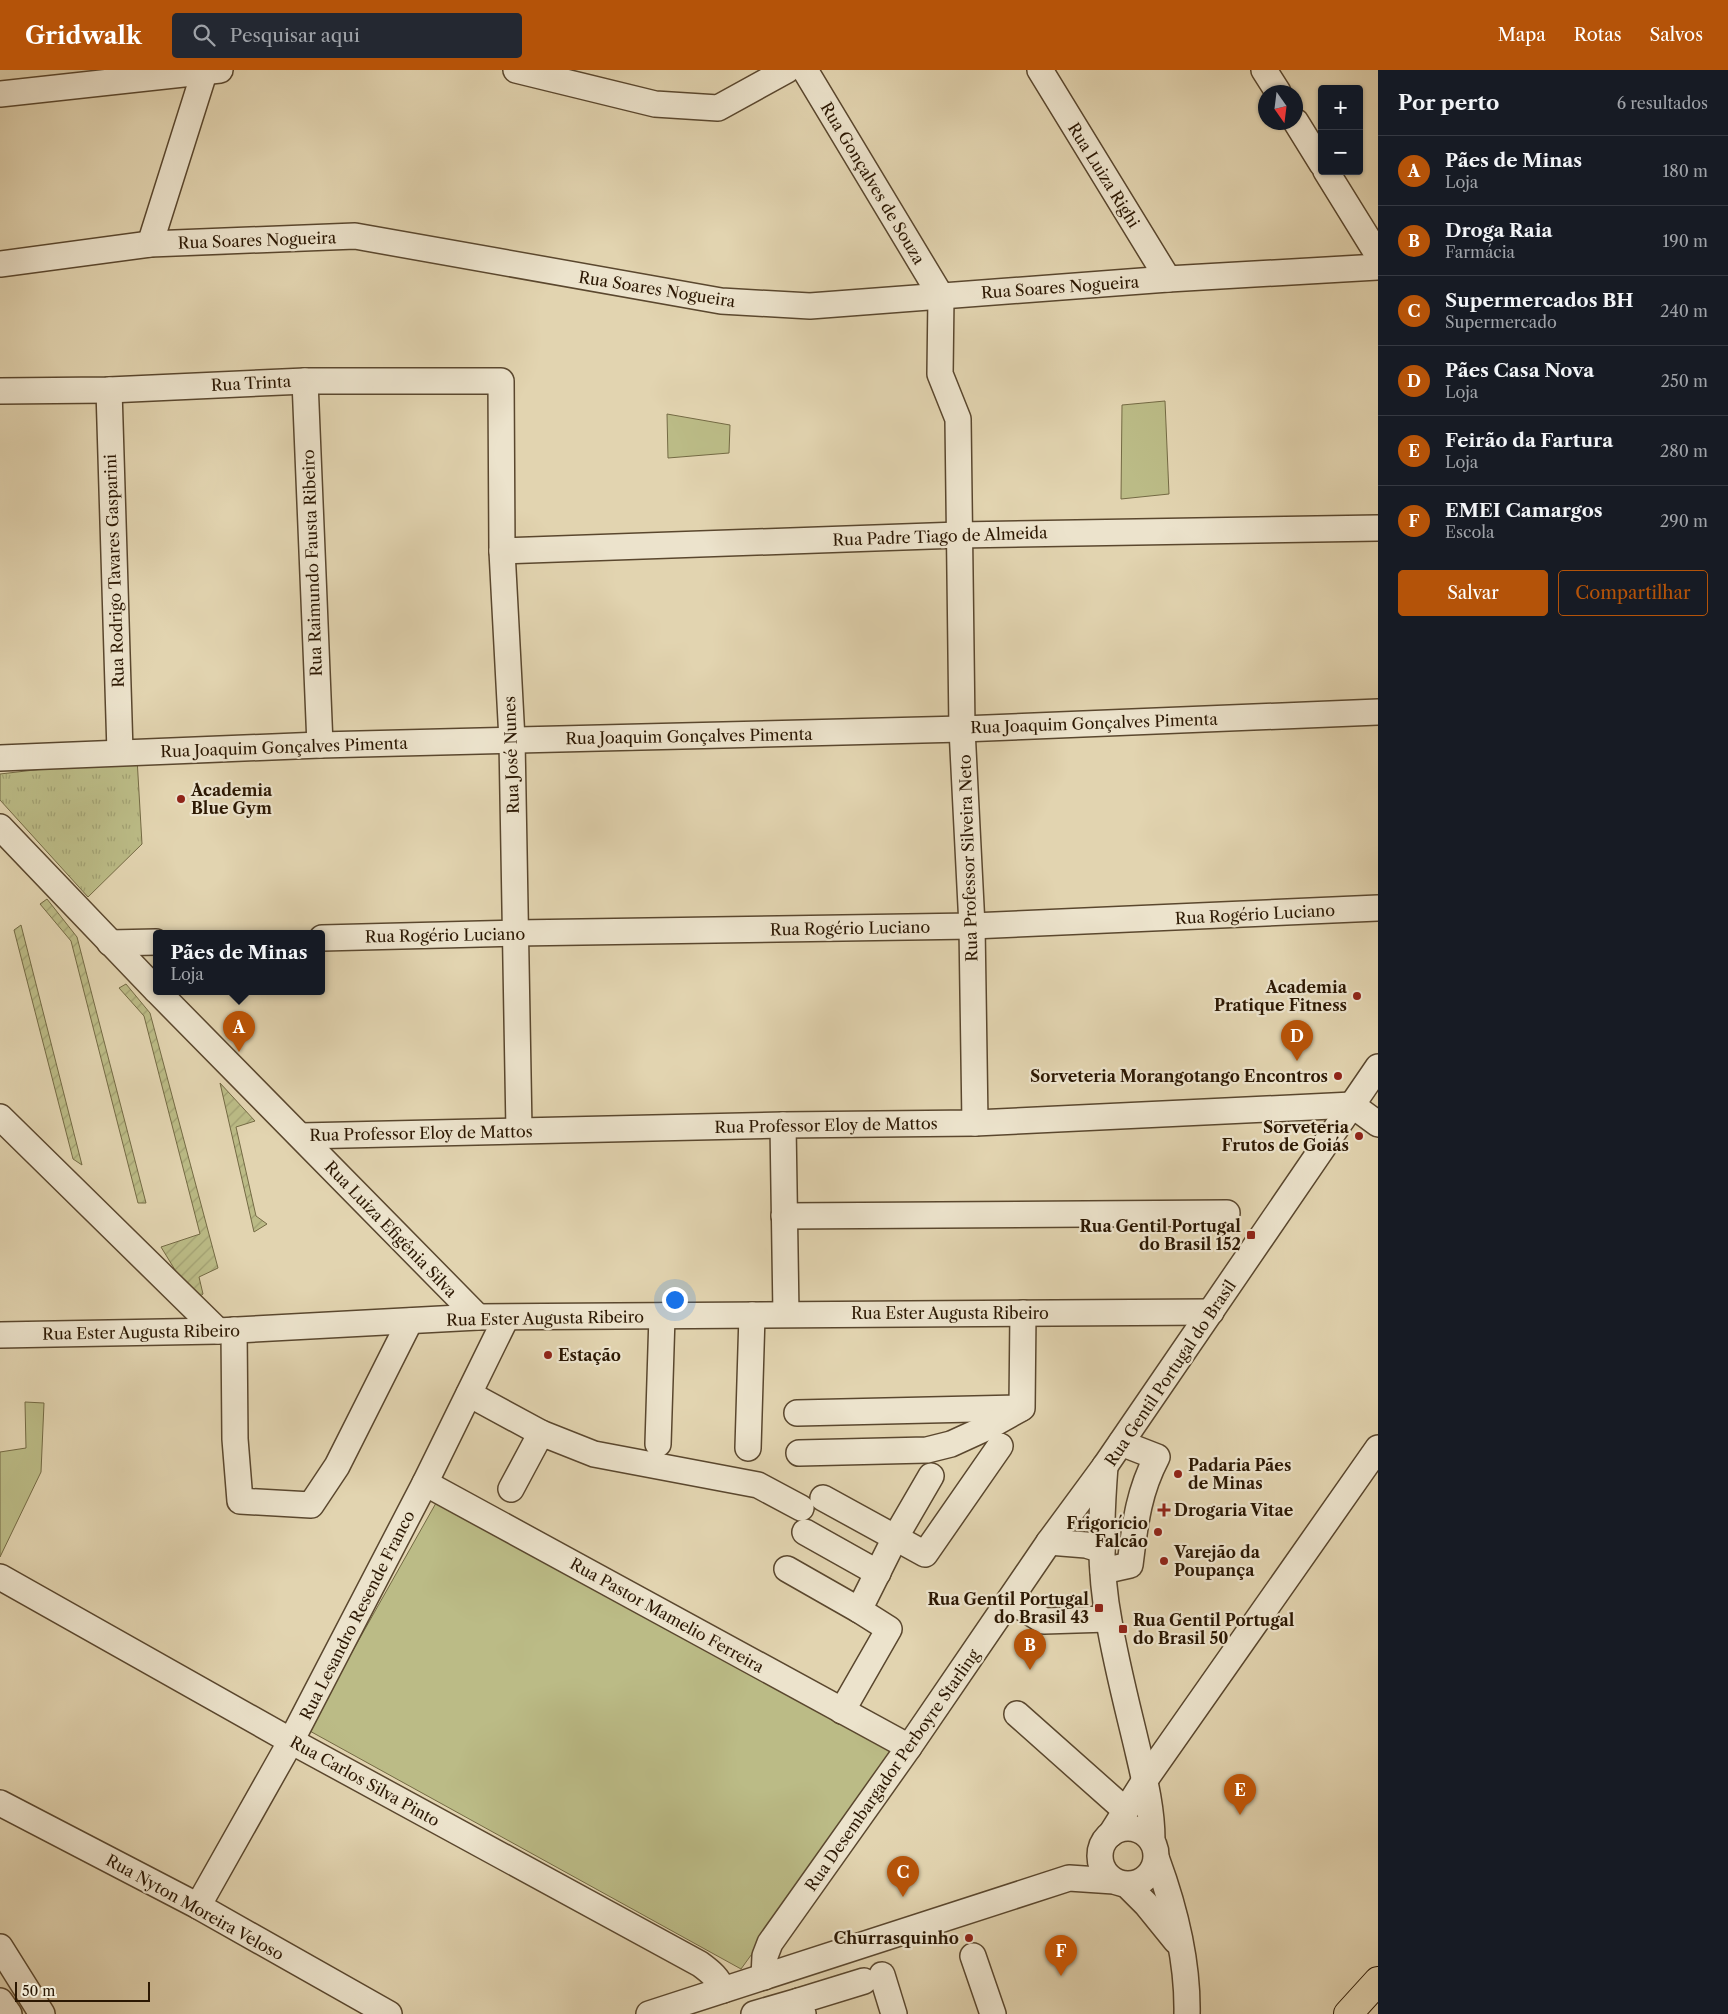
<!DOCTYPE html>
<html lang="pt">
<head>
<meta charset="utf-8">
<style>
  :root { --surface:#171b24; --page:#242831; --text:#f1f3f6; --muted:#9ea1a6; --line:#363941; --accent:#b45309 }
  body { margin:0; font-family:"Libre Caslon Text",serif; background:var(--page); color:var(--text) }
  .controls { position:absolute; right:15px; top:15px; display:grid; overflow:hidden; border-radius:5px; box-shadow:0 1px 4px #0004 }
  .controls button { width:45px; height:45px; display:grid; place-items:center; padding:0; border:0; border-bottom:1px solid var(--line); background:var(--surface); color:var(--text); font:25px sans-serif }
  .compass { position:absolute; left:1258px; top:15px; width:45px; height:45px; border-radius:50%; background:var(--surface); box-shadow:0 1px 4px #0004; rotate:166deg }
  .scale { position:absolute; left:15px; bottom:12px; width:135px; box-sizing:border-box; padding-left:5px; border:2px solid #2c1803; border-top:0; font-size:14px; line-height:18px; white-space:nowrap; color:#2c1803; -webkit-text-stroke:4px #ece3cc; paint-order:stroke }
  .you { position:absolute; left:674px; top:1229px; width:18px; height:18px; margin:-12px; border:4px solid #fff; border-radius:50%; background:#1a73e8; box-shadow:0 0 0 8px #1a73e833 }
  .badge { display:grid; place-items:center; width:32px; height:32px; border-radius:50%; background:var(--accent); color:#fff; font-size:16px; font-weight:700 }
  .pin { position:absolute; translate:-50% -41px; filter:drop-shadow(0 1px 2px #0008) }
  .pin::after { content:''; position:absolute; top:26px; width:18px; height:15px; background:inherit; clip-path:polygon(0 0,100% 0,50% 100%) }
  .popup { position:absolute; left:153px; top:860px; width:172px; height:65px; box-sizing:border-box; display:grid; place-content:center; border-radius:5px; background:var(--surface); filter:drop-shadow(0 1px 4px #0005); font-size:16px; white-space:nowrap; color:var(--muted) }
  .popup b { font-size:19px; color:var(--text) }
  .popup::after { content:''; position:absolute; left:50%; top:100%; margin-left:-10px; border:10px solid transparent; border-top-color:var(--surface) }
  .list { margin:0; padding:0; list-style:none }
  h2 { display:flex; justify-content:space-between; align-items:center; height:65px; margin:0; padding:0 20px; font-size:21px }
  h2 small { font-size:16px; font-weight:400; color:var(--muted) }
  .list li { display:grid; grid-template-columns:32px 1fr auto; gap:15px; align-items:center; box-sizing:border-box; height:70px; padding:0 20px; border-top:1px solid var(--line) }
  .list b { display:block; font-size:19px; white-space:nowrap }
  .list p { margin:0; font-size:16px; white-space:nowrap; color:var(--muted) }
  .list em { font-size:16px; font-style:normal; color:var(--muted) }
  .actions { display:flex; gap:10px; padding:15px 20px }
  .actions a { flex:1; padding:11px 0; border:1px solid var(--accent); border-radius:5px; text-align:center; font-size:18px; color:var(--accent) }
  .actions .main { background:var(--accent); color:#fff }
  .icon { flex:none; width:28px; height:28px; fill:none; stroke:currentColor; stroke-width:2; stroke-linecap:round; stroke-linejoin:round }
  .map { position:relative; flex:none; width:1378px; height:1944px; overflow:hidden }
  header { display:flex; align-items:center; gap:30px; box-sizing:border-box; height:70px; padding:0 25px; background:var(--accent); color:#fff }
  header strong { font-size:24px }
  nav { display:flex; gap:28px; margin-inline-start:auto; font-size:18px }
  .search { width:350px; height:45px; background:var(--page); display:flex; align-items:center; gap:12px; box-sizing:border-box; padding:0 18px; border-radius:5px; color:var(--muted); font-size:19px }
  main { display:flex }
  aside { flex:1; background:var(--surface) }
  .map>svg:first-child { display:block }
  .grass { fill:url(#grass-tufts); stroke:#746a44 }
  .park { fill:#bbbb86; stroke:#746a44 }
  .garden { fill:url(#garden-furrows); stroke:#746a44 }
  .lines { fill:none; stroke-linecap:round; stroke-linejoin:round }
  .minor-casing { stroke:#5a472e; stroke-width:28 }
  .major-casing { stroke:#2c1803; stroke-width:30 }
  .minor { stroke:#ece3cc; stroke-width:25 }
  .major { stroke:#e2d4b0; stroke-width:28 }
  .poi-dot { fill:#8f2418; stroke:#ece3cc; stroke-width:2 }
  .labels { text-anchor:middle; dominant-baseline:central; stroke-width:4.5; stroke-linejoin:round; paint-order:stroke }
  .street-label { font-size:16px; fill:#2c1803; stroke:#ece3cc }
  .poi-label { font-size:16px; font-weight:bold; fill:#2c1803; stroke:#ece3cc; text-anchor:end }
</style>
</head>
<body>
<header>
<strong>Gridwalk</strong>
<div class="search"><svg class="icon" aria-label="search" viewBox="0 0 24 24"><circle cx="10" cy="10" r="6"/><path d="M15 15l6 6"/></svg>Pesquisar aqui</div>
<nav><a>Mapa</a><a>Rotas</a><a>Salvos</a></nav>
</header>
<main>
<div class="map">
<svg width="1378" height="1944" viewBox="0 0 1378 1944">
  <defs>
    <pattern id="grass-tufts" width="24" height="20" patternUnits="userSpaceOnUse" patternTransform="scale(1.25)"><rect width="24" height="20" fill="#bbbb86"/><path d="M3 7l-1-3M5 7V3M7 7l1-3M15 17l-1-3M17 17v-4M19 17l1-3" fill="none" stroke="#a1a072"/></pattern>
    <pattern id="garden-furrows" width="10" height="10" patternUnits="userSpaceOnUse" patternTransform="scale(1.25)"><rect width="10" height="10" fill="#bbbb86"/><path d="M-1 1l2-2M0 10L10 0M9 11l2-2" fill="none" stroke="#a1a072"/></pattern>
  </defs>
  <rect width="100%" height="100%" fill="#e2d4b0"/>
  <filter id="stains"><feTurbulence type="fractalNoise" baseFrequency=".004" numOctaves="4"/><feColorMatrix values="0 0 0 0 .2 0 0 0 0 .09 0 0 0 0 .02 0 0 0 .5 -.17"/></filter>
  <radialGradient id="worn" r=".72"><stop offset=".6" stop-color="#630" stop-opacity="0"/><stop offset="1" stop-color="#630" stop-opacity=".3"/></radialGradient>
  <path class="grass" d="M137 688 142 774 88 827 0 730V704Z"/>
  <g class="park">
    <path d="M1165 331 1169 424 1121 429 1122 335Z"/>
    <path d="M667 344 730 355 729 383 668 388Z"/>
    <path d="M25 1332 44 1333 41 1402 0 1487V1382L26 1378Z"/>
    <path d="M436 1433 898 1682 741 1899 308 1660Z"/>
  </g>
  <g class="garden">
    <path d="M47 829 77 867 146 1133H138L71 871 40 834Z"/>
    <path d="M21 855 82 1095 73 1089 14 860Z"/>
    <path d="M126 914 150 943 218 1198 199 1207 203 1224 194 1231 161 1177 200 1164 144 946 119 918Z"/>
    <path d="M220 1013 255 1051 236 1057 256 1146 267 1154 254 1162Z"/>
  </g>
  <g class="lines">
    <g class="minor-casing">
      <g id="minor">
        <path d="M516 0 655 34 718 38 787 0"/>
        <path d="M805 0 941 226 940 304 958 349 962 659 972 856 975 1053"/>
        <path d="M1040 0 1168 209"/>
        <path d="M1264 0 1278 22"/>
        <path d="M0 24 220 0"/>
        <path d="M1296 52 1322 94"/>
        <path d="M1326 101 1378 185"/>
        <path d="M150 174 205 0"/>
        <path d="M0 194 150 174 355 166 721 231 810 236 1168 209 1378 197"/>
        <path d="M305 311 320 675"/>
        <path d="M109 320 120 682"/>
        <path d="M0 321 109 320 305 311H501L502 481 512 670 519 1060"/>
        <path d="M502 481 959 465 1378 458"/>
        <path d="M0 688 320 675 962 659 1378 642"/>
        <path d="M0 757 156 920"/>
        <path d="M322 868 516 863 972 856 1378 838"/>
        <path d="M110 873 156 872"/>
        <path d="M157 921 478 1247"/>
        <path d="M0 1047 218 1261"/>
        <path d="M783 1055 786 1244"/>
        <path d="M301 1066 783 1055 975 1053 1352 1035 1378 1054"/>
        <path d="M784 1146 1227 1143"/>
        <path d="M234 1260 235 1369 240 1431 311 1435 337 1396 410 1251"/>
        <path d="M0 1265 218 1261 478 1247 1211 1242"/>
        <path d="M469 1324 541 1363 594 1384 758 1415 801 1438"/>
        <path d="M797 1343 1022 1338 1023 1243"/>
        <path d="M658 1374 662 1246"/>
        <path d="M748 1378 752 1245"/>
        <path d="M799 1383 927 1380 951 1374 986 1358 1020 1339"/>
        <path d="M1105 1396C1101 1448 1099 1499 1109 1551 1116 1593 1127 1635 1137 1677 1144 1707 1152 1738 1152 1770"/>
        <path d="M425 1413 909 1677"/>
        <path d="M511 1419 541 1363"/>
        <path d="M823 1428 925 1484 1000 1376"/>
        <path d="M805 1462 878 1503"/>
        <path d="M1049 1472 1086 1475 1102 1480"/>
        <path d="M787 1499 859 1540"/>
        <path d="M1103 1501 1130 1495C1135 1455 1138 1423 1157 1387L1121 1373"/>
        <path d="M0 1507 291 1671 700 1894C711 1902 718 1908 723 1920"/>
        <path d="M1010 1530 1044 1551 1108 1549"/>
        <path d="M842 1641 889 1559 859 1540 895 1468 931 1406"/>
        <path d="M1017 1644 1125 1740"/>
        <path d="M0 1733 198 1836 389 1944"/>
        <circle cx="1128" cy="1786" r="28"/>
        <path d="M1111 1764 1145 1710 1378 1378"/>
        <path d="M1157 1790C1175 1839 1188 1892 1187 1944"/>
        <path d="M1127 1815 1146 1834 1176 1871"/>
        <path d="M198 1836 291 1671 425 1413 506 1248"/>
        <path d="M0 1877 42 1944"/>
        <path d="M973 1886 993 1944"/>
        <path d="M882 1905 894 1944"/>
        <path d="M764 1907 765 1886 770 1873 909 1677 1049 1472 1105 1396 1378 997"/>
        <path d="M0 1931 9 1944"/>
        <path d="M649 1944 1069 1808 1114 1811"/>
        <path d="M754 1944 799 1931"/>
        <path d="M803 1944 799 1931 864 1911"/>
      </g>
    </g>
    <g class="major-casing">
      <path id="major" d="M1348 1944 1378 1911"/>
    </g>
    <use href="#minor" class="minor"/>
    <use href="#major" class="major"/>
  </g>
  <g class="poi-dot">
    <circle cx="181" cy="729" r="5"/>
    <circle cx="1357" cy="926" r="5"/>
    <circle cx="1338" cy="1006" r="5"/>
    <circle cx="1359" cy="1066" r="5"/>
    <rect x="1246" y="1160" width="10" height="10" rx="2.5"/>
    <circle cx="548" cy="1285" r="5"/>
    <circle cx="1178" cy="1404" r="5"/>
    <path d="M1161.5 1432.5h5v5h5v5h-5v5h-5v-5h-5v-5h5z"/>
    <circle cx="1158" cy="1462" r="5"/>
    <circle cx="1164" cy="1491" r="5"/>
    <rect x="1094" y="1533" width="10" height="10" rx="2.5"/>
    <rect x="1118" y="1554" width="10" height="10" rx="2.5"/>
    <circle cx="969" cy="1868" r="5"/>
  </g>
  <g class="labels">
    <g class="street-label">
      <text transform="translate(1104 105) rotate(58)">Rua Luiza Righi</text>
      <text transform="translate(873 113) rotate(59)">Rua Gonçalves de Souza</text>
      <text transform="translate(257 170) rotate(-2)">Rua Soares Nogueira</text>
      <text transform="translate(1060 217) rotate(-4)">Rua Soares Nogueira</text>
      <text transform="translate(657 219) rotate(9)">Rua Soares Nogueira</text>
      <text transform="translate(251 313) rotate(-3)">Rua Trinta</text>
      <text transform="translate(940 466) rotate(-2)">Rua Padre Tiago de Almeida</text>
      <text transform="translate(312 493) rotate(-92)">Rua Raimundo Fausta Ribeiro</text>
      <text transform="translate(114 501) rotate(-92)">Rua Rodrigo Tavares Gasparini</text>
      <text transform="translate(1094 653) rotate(-2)">Rua Joaquim Gonçalves Pimenta</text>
      <text transform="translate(689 666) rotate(-1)">Rua Joaquim Gonçalves Pimenta</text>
      <text transform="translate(284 677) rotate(-2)">Rua Joaquim Gonçalves Pimenta</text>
      <text transform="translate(511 685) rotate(-92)">Rua José Nunes</text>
      <text transform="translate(968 788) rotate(-92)">Rua Professor Silveira Neto</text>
      <text transform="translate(1255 844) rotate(-3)">Rua Rogério Luciano</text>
      <text transform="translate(850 858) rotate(-1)">Rua Rogério Luciano</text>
      <text transform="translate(445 865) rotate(-1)">Rua Rogério Luciano</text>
      <text transform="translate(826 1055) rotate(-1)">Rua Professor Eloy de Mattos</text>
      <text transform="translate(421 1063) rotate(-1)">Rua Professor Eloy de Mattos</text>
      <text transform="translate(391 1159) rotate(46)">Rua Luiza Efigênia Silva</text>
      <text x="950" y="1243">Rua Ester Augusta Ribeiro</text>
      <text transform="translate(545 1248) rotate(-1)">Rua Ester Augusta Ribeiro</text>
      <text transform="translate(141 1262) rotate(-1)">Rua Ester Augusta Ribeiro</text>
      <text transform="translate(1170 1303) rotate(-56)">Rua Gentil Portugal do Brasil</text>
      <text transform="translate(357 1545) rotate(-63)">Rua Lesandro Resende Franco</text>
      <text transform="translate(667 1545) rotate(29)">Rua Pastor Mamelio Ferreira</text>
      <text transform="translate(892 1700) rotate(-55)">Rua Desembargador Perboyre Starling</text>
      <text transform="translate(365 1711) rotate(29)">Rua Carlos Silva Pinto</text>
      <text transform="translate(195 1837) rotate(29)">Rua Nyton Moreira Veloso</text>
    </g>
    <g class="poi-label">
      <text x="191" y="720" text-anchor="start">Academia<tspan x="191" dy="18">Blue Gym</tspan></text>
      <text x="1347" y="917">Academia<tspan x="1347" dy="18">Pratique Fitness</tspan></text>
      <text x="1328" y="1006">Sorveteria Morangotango Encontros</text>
      <text x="1349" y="1057">Sorveteria<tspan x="1349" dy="18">Frutos de Goiás</tspan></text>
      <text x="1241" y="1156">Rua Gentil Portugal<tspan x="1241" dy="18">do Brasil 152</tspan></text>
      <text x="558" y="1285" text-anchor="start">Estação</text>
      <text x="1188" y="1395" text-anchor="start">Padaria Pães<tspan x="1188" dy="18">de Minas</tspan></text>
      <text x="1174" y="1440" text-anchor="start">Drogaria Vitae</text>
      <text x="1148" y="1453">Frigorício<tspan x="1148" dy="18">Falcão</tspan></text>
      <text x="1174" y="1482" text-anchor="start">Varejão da<tspan x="1174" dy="18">Poupança</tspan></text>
      <text x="1089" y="1529">Rua Gentil Portugal<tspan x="1089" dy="18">do Brasil 43</tspan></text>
      <text x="1133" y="1550" text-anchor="start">Rua Gentil Portugal<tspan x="1133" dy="18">do Brasil 50</tspan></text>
      <text x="959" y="1868">Churrasquinho</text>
    </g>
  </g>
  <rect width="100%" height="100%" filter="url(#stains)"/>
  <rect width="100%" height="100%" fill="url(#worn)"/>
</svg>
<div class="controls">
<button>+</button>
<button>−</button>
</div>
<svg class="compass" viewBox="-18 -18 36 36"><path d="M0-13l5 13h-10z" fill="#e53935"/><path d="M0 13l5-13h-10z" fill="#9ea1a6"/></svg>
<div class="scale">50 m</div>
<div class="you"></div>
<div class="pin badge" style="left:239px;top:982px">A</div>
<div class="popup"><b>Pães de Minas</b>Loja</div>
<div class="pin badge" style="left:1030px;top:1600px">B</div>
<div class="pin badge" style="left:903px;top:1827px">C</div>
<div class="pin badge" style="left:1297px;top:991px">D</div>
<div class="pin badge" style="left:1240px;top:1745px">E</div>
<div class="pin badge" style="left:1061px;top:1906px">F</div>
</div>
<aside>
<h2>Por perto<small>6 resultados</small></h2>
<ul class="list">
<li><span class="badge">A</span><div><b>Pães de Minas</b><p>Loja</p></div><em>180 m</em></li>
<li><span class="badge">B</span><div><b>Droga Raia</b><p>Farmácia</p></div><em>190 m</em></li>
<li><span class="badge">C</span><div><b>Supermercados BH</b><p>Supermercado</p></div><em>240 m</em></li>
<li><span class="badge">D</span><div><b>Pães Casa Nova</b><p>Loja</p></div><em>250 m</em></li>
<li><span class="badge">E</span><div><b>Feirão da Fartura</b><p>Loja</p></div><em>280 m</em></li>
<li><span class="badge">F</span><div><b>EMEI Camargos</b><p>Escola</p></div><em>290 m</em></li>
</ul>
<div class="actions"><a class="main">Salvar</a><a>Compartilhar</a></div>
</aside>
</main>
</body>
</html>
